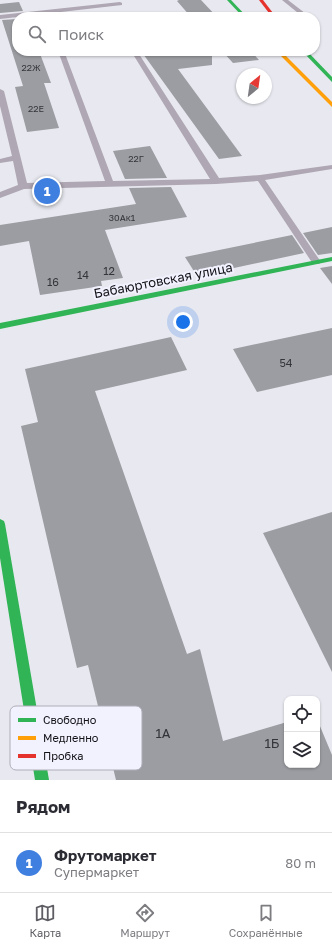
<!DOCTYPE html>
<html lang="ru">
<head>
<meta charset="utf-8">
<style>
  :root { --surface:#fff; --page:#f7f7f7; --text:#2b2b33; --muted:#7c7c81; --line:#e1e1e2; --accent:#5d5d63 }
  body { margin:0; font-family:"Golos Text",sans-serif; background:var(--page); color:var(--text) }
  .controls { position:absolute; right:12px; bottom:12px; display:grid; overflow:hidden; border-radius:8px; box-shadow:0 1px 3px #0004 }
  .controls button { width:36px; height:36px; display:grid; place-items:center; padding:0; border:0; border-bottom:1px solid var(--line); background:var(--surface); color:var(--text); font:20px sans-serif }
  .compass { position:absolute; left:236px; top:68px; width:36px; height:36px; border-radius:50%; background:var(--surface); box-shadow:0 1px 3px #0004; rotate:29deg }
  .you { position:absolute; left:183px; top:322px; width:14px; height:14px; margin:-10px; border:3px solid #fff; border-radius:50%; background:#1a73e8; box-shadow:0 0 0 6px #1a73e833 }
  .badge { display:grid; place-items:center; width:26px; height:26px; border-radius:50%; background:var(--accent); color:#fff; font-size:13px; font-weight:700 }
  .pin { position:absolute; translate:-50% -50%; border:2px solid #fff; box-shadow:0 1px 4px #0006 }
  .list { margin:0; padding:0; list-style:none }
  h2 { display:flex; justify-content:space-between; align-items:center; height:52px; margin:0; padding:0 16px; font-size:17px }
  h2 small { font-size:13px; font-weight:400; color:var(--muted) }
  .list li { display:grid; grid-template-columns:26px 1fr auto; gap:12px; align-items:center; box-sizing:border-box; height:60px; padding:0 16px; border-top:1px solid var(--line) }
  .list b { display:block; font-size:15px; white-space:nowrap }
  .list p { margin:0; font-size:13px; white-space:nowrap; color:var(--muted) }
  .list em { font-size:13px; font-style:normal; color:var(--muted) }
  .icon { flex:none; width:22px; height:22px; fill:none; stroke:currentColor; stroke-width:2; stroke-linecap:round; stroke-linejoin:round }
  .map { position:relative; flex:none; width:332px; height:780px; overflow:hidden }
  .search { position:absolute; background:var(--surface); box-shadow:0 1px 3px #0004; left:12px; right:12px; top:12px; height:44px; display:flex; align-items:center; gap:10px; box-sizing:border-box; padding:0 14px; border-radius:16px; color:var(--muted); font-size:15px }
  .sheet { height:112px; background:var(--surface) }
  nav { display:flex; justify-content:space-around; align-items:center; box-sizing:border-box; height:56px; border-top:1px solid var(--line); background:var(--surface); font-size:11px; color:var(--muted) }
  nav a { display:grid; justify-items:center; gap:2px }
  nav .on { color:var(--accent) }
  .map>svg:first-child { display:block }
  .building { fill:#9b9da2 }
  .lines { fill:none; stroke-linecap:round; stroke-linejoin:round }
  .lane { fill:#afa7b3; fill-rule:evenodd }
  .fast { fill:#30b455; fill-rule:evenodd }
  .slow { fill:#ff9f0a; fill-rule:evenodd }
  .jam { fill:#e5322d; fill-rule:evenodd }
  .labels { text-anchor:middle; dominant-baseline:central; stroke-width:4; stroke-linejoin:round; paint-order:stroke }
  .far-number-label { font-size:9px; fill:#34353a }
  .number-label { font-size:11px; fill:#34353a }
  .street-label { font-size:13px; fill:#121217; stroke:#f2f1fe }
  .near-number-label { font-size:13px; fill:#34353a }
  .key { fill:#f2f1fe; stroke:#afaeb9; stroke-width:1 }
  .key-label { font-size:11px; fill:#121217 }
</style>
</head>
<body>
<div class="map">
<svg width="332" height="780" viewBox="0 0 332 780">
  <rect width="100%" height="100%" fill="#e8e8f0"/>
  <g class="building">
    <path d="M179 0H201L217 17H191L177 1Z"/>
    <path d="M19 2 23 11 0 13V4Z"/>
    <path d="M17 19V51H39L51 83H44L59 128 27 132 15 87 23 86 2 20Z"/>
    <path d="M141 51H212V65L178 69 242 156 219 159Z"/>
    <path d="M222 51H251L259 60 233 63Z"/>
    <path d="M150 146 167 178 125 179 113 151Z"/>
    <path d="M171 187 187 217 105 230 123 278 101 281 102 286 40 295 29 241 0 246V225L136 204 129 188Z"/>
    <path d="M332 227V253L318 255 303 233Z"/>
    <path d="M292 235 304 253 197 276 185 257Z"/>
    <path d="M332 266V284L320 268Z"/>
    <path d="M332 328V375L257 392 233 349Z"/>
    <path d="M171 337 187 370 95 391 187 654 200 649 223 741 287 722V765H317V719L332 755V780H116L88 665 77 668 21 426 38 422 25 369Z"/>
    <path d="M332 512V672L263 533Z"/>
  </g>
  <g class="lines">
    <g class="lane">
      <path d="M282 0H288L310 17H303Z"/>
      <path d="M120 2 122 3V5L0 19V15Z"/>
      <path d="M58 51H64L113 181 210 179 131 51H137L219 178 260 175 332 165V169L265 180 321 262 319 264H313L258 181 216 184 24 189 0 198V192L18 185 13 161 0 163V159L12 156 0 106V89L4 91 27 183 105 181Z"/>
    </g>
    <g class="fast">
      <path d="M227 0H231L247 17H243Z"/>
      <path d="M302 51H307L332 77V82Z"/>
      <path d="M332 257V261L0 329V323Z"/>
      <path d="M0 519 4 521 5 524 49 780H35L0 558Z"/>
    </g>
    <path class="slow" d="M276 51H281L332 102V107Z"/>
    <path class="jam" d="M259 0H263L276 17H272Z"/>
  </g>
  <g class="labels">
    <g class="far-number-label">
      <text x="31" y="67">22Ж</text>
      <text x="36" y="108">22Е</text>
      <text x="136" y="158">22Г</text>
      <text x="122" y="217">30Ак1</text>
    </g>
    <g class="number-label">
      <text x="109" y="270">12</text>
      <text x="83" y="274">14</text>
      <text x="53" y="281">16</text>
      <text x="286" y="362">54</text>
    </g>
    <g class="street-label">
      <text transform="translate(163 280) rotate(-11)">Бабаюртовская улица</text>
    </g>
    <g class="near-number-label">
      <text x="163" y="733">1А</text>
      <text x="272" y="743">1Б</text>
    </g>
  </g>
  <rect x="10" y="706" width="132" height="64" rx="6" class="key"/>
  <rect x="18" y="718" width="18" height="4" fill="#30b455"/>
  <rect x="18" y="736" width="18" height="4" fill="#ff9f0a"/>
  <rect x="18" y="754" width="18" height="4" fill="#e5322d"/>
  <g class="key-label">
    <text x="43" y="724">Свободно</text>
    <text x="43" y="742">Медленно</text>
    <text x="43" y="760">Пробка</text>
  </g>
</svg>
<div class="controls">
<button><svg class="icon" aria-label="locate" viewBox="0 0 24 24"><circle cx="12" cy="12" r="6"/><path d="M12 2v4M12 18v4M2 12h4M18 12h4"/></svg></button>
<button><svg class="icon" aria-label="layers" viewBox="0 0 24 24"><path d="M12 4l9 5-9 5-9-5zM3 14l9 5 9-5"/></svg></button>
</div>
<svg class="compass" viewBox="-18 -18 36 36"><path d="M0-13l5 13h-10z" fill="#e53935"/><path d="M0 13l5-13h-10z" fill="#7c7c81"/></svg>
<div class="you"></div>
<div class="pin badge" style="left:47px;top:191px;background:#3f7fe0">1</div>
<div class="search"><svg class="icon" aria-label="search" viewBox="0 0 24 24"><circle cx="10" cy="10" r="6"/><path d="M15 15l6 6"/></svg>Поиск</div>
</div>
<section class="sheet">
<h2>Рядом<small></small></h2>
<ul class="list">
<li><span class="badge" style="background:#3f7fe0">1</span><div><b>Фрутомаркет</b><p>Супермаркет</p></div><em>80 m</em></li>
</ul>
</section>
<nav>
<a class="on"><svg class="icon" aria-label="map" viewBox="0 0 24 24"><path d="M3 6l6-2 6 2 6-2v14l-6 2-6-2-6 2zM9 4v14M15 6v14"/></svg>Карта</a>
<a><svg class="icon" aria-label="directions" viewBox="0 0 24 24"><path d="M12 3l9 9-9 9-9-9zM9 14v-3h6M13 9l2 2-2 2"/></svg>Маршрут</a>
<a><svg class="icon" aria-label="saved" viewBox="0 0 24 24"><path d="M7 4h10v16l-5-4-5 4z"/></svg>Сохранённые</a>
</nav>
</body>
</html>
